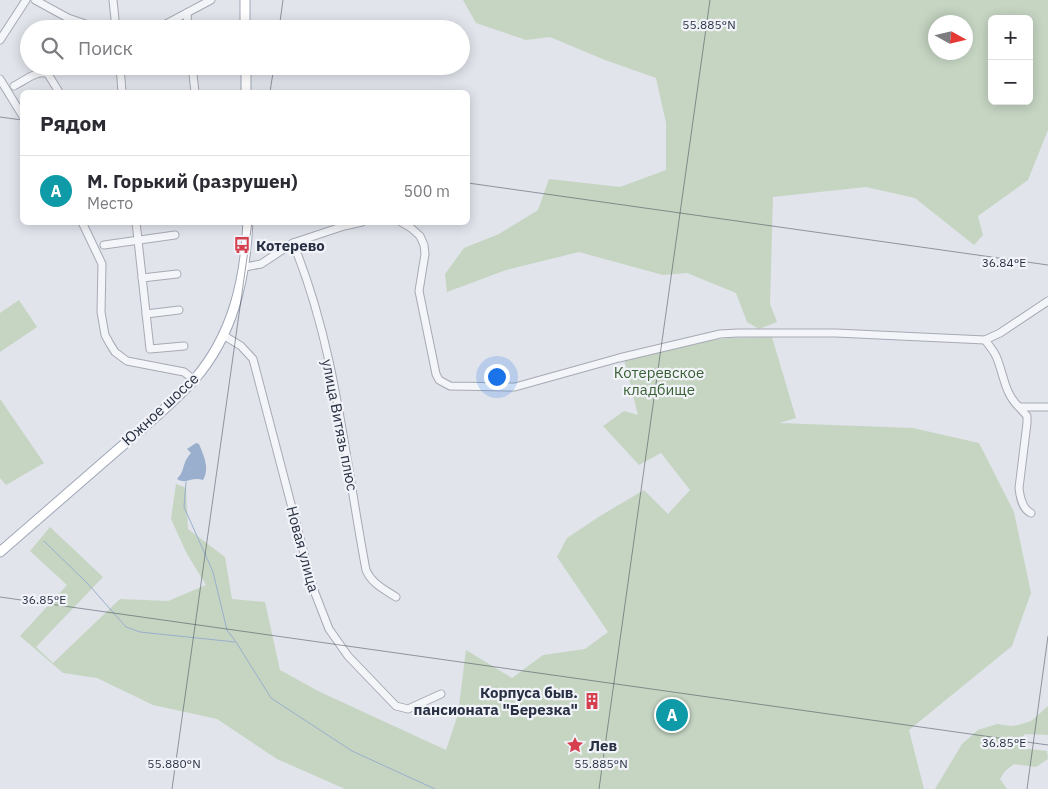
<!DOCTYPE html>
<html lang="ru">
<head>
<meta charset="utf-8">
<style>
  :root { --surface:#fff; --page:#f2f2f3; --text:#2b2b33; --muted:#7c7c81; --line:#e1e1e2; --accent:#ea580c }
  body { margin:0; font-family:"IBM Plex Sans",sans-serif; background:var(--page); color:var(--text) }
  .controls { position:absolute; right:15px; top:15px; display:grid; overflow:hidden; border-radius:8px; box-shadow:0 2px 12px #0003 }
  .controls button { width:45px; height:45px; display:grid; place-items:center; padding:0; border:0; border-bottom:1px solid var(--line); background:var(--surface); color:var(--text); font:25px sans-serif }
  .compass { position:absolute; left:928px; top:15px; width:45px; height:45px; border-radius:50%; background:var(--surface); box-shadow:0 2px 12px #0003; rotate:98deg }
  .you { position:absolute; left:496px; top:376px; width:18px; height:18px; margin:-12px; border:4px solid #fff; border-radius:50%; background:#1a73e8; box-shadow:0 0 0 8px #1a73e833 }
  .badge { display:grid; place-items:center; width:32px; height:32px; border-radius:50%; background:var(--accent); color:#fff; font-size:16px; font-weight:700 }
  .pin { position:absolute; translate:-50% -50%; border:2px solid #fff; box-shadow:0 1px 5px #0006 }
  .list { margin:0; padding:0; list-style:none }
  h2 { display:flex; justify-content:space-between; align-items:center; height:65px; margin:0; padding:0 20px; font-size:21px }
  h2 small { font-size:16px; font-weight:400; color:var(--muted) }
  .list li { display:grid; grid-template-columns:32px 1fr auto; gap:15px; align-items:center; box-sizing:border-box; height:70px; padding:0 20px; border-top:1px solid var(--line) }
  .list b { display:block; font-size:19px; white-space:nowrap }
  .list p { margin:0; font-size:16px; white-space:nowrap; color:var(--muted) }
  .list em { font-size:16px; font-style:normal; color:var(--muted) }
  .icon { flex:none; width:28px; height:28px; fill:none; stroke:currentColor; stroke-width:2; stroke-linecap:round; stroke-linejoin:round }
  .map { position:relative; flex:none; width:1048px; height:789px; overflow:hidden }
  .search { position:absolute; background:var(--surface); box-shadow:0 2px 12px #0003; left:20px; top:20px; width:450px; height:55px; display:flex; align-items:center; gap:12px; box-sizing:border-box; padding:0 18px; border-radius:28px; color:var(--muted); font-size:19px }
  .panel { position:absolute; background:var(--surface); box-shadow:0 2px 12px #0003; left:20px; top:90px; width:450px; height:135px; border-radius:8px }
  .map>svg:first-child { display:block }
  .green { fill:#c5d5c2; fill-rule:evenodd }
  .water { fill:#9aafcd }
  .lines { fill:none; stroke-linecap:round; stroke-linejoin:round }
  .stream { stroke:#9aafcd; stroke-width:1 }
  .minor-casing { stroke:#a6aab5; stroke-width:9 }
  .major-casing { stroke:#a0a7b7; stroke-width:11 }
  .minor { stroke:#f4f5f8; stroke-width:7 }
  .major { stroke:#fff; stroke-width:9 }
  .ticks { fill:none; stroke:#283043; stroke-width:1; stroke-opacity:0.45 }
  .labels { text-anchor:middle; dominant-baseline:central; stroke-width:4.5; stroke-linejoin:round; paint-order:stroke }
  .poi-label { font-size:15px; font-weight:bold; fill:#283043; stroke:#f1f3f8; text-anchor:start }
  .park-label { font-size:15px; fill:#3a6035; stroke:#f1f3f8 }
  .street-label { font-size:15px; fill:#283043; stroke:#f1f3f8 }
  .ticks-label { font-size:12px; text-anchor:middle; fill:#283043; stroke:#f1f3f8; stroke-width:4.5; stroke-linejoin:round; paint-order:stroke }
</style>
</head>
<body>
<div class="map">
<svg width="1048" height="789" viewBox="0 0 1048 789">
  <rect width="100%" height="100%" fill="#e1e4eb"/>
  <g class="green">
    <path d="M463 0H1048V130L1028 180 978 216 983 235 974 245 915 198 866 187 773 197 770 304 777 322 759 329 747 322 736 293 687 273 663 275 579 252 506 270 447 292 445 274 464 248 499 234 538 210 549 179 620 187 666 170V123L656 78 605 60 550 37 526 40 476 23ZM992 19H1029V101H992ZM936 22H966V52H936Z"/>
    <path d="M19 300 37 327 0 352V313Z"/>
    <path d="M772 337 796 418 779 423 913 428 979 443 1014 512 1031 593 1012 646 909 730 924 789H345L277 759 217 719 153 705 97 678 63 673 20 636 67 585 30 551 50 527 103 577 36 647 53 663 120 599 168 601 206 585 187 554 171 519 176 484 186 488 188 529 225 557 232 599 265 602 280 670 320 692 446 750 458 714 466 650 512 678 543 655 585 649 608 632 557 557 567 538 600 516 644 490 668 514 690 490 661 453 639 465 603 426 624 411 638 415 624 359 667 351 705 341 730 338Z"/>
    <path d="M0 399 44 463 6 485 0 478Z"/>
    <path d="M1048 706V735L1025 734 1018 742 1021 748 1047 751 1048 759 1036 767 1014 764 1005 771 1000 779 1007 789H935L962 744 978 730 997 724 1011 726 1018 725 1031 721Z"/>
  </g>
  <path class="water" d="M196 443 199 444C204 456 210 469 203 480 191 476 187 485 177 479 186 470 181 464 191 453L187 449Z"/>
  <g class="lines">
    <g class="stream">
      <path d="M186 482 184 507 213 572 227 630 236 642 271 698 352 751 435 789"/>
      <path d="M44 541 89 585 126 627 140 632 235 642"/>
    </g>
    <g class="minor-casing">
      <g id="minor">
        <path d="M35 0 68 18 100 29"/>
        <path d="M113 0 116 29"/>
        <path d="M187 13 188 29"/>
        <path d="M151 29 164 25 211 0"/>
        <path d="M0 40 26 0"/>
        <path d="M120 66 122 92"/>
        <path d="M192 66 195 92"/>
        <path d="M0 79 22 115"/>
        <path d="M14 86C24 81 38 69 48 74L59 92"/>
        <path d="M82 222 102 264 101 312 105 335 110 344 115 352 127 361 184 372 194 380"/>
        <path d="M136 222 150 349 184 346"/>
        <path d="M401 222 411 228 420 236 424 245 425 254 419 291 436 374 439 380 450 386 515 387 619 358 720 334 738 333H836L985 340 1000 333 1048 301"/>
        <path d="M293 243C336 347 345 460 366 570 372 584 384 589 396 597"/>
        <path d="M104 245 175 235"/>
        <path d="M245 267 261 264 293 243 344 226 362 222"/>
        <path d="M142 278 177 274"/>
        <path d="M146 314 179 310"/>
        <path d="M223 335 241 346 253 359 313 588 329 629 348 656 396 706 408 709 441 694"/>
        <path d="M985 340C989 345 993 350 996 356 1004 374 1004 393 1019 407H1048"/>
        <path d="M1019 407 1027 416V423L1019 488C1020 497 1022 509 1031 513"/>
      </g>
    </g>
    <g class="major-casing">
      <g id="major">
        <path d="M245 0V29"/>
        <path d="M246 66V92"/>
        <path d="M0 552 160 413C172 402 183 392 194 380 233 335 245 281 248 222"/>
      </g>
    </g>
    <use href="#minor" class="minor"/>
    <use href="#major" class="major"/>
  </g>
  <path class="ticks" d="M279 29 283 0M270 92 274 66M0 117 22 120M468 183 1048 265M0 597 1048 745M172 789 252 222M599 789 710 0M1027 789 1048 636"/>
  <defs>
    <g id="bus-bare" transform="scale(1.35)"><path d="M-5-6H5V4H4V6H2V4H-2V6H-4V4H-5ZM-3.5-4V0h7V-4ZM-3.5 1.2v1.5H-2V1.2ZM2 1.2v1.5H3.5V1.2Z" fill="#d63f4d" stroke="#f1f3f8" stroke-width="2.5" paint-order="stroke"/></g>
    <g id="building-bare" transform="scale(1.35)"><path d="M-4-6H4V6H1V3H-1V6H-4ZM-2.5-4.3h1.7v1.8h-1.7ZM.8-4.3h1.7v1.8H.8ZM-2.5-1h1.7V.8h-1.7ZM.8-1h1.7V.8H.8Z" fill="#d63f4d" stroke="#f1f3f8" stroke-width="2.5" paint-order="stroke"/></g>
    <g id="sight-bare" transform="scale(1.35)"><path d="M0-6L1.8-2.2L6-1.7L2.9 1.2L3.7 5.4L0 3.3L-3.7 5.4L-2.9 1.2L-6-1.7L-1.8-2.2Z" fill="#d63f4d" stroke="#f1f3f8" stroke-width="2.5" paint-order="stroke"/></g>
  </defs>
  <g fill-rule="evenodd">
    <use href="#bus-bare" x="242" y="245"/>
    <use href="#building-bare" x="592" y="701"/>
    <use href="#sight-bare" x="575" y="745"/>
  </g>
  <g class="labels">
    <g class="poi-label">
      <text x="256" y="245">Котерево</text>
      <text x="578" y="692" text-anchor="end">Корпуса быв.<tspan x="578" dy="17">пансионата "Березка"</tspan></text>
      <text x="589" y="745">Лев</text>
    </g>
    <g class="park-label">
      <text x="659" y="372">Котеревское<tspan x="659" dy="17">кладбище</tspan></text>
    </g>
    <g class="street-label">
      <text transform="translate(160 409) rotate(-43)">Южное шоссе</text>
      <text transform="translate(340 425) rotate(79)">улица Витязь плюс</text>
      <text transform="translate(303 549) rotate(75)">Новая улица</text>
    </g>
  </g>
  <g class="ticks-label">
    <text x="709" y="29">55.885°N</text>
    <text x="1004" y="267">36.84°E</text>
    <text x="44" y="604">36.85°E</text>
    <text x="1004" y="747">36.85°E</text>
    <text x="174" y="768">55.880°N</text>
    <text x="601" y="768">55.885°N</text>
  </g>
</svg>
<div class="controls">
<button>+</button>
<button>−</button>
</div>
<svg class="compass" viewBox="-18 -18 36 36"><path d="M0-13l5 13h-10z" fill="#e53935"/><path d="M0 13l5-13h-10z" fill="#7c7c81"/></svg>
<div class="you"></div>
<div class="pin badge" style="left:672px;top:715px;background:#0f9aa8">A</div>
<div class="search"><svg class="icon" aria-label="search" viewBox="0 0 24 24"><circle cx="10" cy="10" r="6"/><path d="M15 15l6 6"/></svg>Поиск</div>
<section class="panel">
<h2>Рядом<small></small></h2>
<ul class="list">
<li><span class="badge" style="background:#0f9aa8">A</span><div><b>М. Горький (разрушен)</b><p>Место</p></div><em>500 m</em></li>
</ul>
</section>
</div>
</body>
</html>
